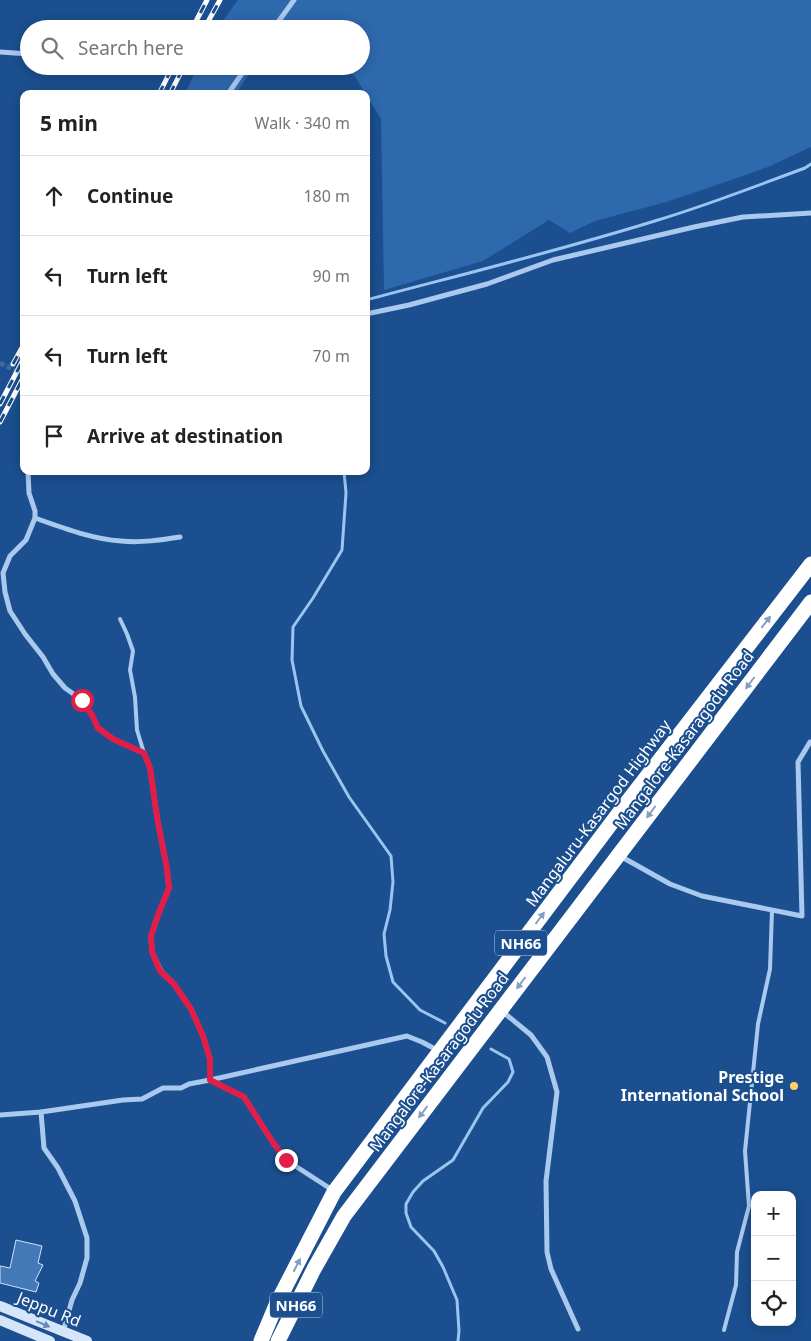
<!DOCTYPE html>
<html lang="en">
<head>
<meta charset="utf-8">
<style>
  :root { --surface:#fff; --page:#f2f2f2; --text:#222; --muted:#767676; --line:#e0e0e0 }
  body { margin:0; font-family:"Noto Sans",sans-serif; background:var(--page); color:var(--text) }
  .controls { position:absolute; right:15px; bottom:15px; display:grid; overflow:hidden; border-radius:10px; box-shadow:0 2px 12px #0003 }
  .controls button { width:45px; height:45px; display:grid; place-items:center; padding:0; border:0; border-bottom:1px solid var(--line); background:var(--surface); color:var(--text); font:25px sans-serif }
  .stop { position:absolute; width:15px; height:15px; margin:-11px; border:4px solid #e11d48; border-radius:50%; background:#fff }
  .stop.end { background:#e11d48; border-color:#fff; box-shadow:0 1px 5px #0008 }
  .list { margin:0; padding:0; list-style:none }
  h2 { display:flex; justify-content:space-between; align-items:center; height:65px; margin:0; padding:0 20px; font-size:21px }
  h2 small { font-size:16px; font-weight:400; color:var(--muted) }
  .list li { display:grid; grid-template-columns:32px 1fr auto; gap:15px; align-items:center; box-sizing:border-box; height:80px; padding:0 20px; border-top:1px solid var(--line) }
  .list b { display:block; font-size:19px; white-space:nowrap }
  .list em { font-size:16px; font-style:normal; color:var(--muted) }
  .icon { flex:none; width:28px; height:28px; fill:none; stroke:currentColor; stroke-width:2; stroke-linecap:round; stroke-linejoin:round }
  .map { position:relative; flex:none; width:811px; height:1341px; overflow:hidden }
  .search { position:absolute; background:var(--surface); box-shadow:0 2px 12px #0003; left:20px; top:20px; width:350px; height:55px; display:flex; align-items:center; gap:12px; box-sizing:border-box; padding:0 18px; border-radius:28px; color:var(--muted); font-size:19px }
  .panel { position:absolute; background:var(--surface); box-shadow:0 2px 12px #0003; left:20px; top:90px; width:350px; height:385px; border-radius:10px }
  .map>svg:first-child { display:block }
  .green { fill:#2e69ad }
  .lines { fill:none; stroke-linecap:round; stroke-linejoin:round }
  .stream { stroke:#9cc4f0; stroke-width:3 }
  .building { fill:#4478b7; stroke:#cfe3fa }
  .street-tunnel { stroke:#3d69a0; stroke-width:5; stroke-dasharray:5 2.5; stroke-linecap:butt }
  .lane { stroke:#a9c9ee; stroke-width:4 }
  .street { stroke:#a9c9ee; stroke-width:5 }
  .secondary { stroke:#d6e6fa; stroke-width:10 }
  .highway { stroke:#fff; stroke-width:15 }
  .rail-casing { stroke:#fff; stroke-width:5 }
  .rail { stroke:#1b4f8f; stroke-width:3; stroke-dasharray:9; stroke-linecap:butt }
  .oneway { fill:#829ec1 }
  .oneway2 { fill:#668bba }
  .route { stroke:#e11d48; stroke-width:6 }
  .poi-dot { fill:#ffd166; stroke:#1b4f8f; stroke-width:2 }
  .labels { text-anchor:middle; dominant-baseline:central; stroke-width:4; stroke-linejoin:round; paint-order:stroke }
  .shield { fill:#1b4f8f; stroke:#bbcadd; stroke-width:1 }
  .shield-label { font-size:15px; font-weight:bold; fill:#fff }
  .street-label { font-size:16px; fill:#fff; stroke:#1b4f8f }
  .poi-label { font-size:16px; font-weight:bold; fill:#fff; stroke:#1b4f8f; text-anchor:end }
</style>
</head>
<body>
<div class="map">
<svg width="811" height="1341" viewBox="0 0 811 1341">
  <rect width="100%" height="100%" fill="#1b4f8f"/>
  <g class="green">
    <path d="M238 0H811V147L768 167 711 187 666 202 595 221 570 233 549 220 483 261 384 290 381 119 354 75 303 66H361V29H217Z"/>
    <path d="M198 66H254L236 94H185Z"/>
  </g>
  <g class="lines">
    <g class="stream">
      <path d="M366 300C464 274 562 250 658 220 708 205 756 186 805 168L811 164"/>
      <path d="M344 471 346 493 342 550 313 598 293 627 292 660 301 706 323 751 349 797 391 856 393 882 390 910 384 934 386 956 393 982 420 1010 445 1023"/>
      <path d="M458 1341 459 1331 457 1300 443 1267 434 1251 411 1227 406 1213V1204L413 1192 423 1181 453 1160 483 1108 508 1082 513 1072 509 1059 491 1049"/>
    </g>
  </g>
  <path class="building" d="M16 1240 42 1246 38 1263 43 1265 35 1281 39 1283 36 1292 0 1283V1266L10 1268Z"/>
  <g class="lines">
    <path class="street-tunnel" d="M0 363 24 375"/>
    <g class="lane">
      <path d="M120 619 127 634 133 651 130 670 135 697 137 730 144 753"/>
      <path d="M724 1330 736 1285 737 1252 749 1206 745 1151 758 1024 770 969 772 910"/>
    </g>
    <g class="street">
      <path d="M273 29 294 0"/>
      <path d="M0 52 29 54"/>
      <path d="M228 94 247 66"/>
      <path d="M366 314 409 305 487 284 553 260 694 227 743 217 811 213"/>
      <path d="M28 471 29 493 35 511V518L26 540 10 556 3 573 5 592 10 611 25 634 43 657 53 674 65 688 82 700 92 715 98 728 113 739 144 753 150 768 157 817 167 869 169 888 158 915 151 936 152 952 161 971 174 984 191 1009 203 1036 210 1059V1080L407 1036 422 1042 437 1050"/>
      <path d="M35 518C63 528 92 539 121 541 141 543 161 540 180 537"/>
      <path d="M620 856 670 884 702 896 802 916 798 762 810 742H811"/>
      <path d="M503 1012 531 1035 547 1057 557 1092 546 1181 547 1252 551 1269 578 1329"/>
      <path d="M41 1112 44 1148 58 1168 75 1201 87 1238V1258L80 1283 72 1300 63 1332"/>
      <path d="M0 1115 41 1112 123 1100 142 1099 163 1088H181L189 1084 210 1080 244 1097 272 1141 286 1160 334 1191"/>
    </g>
    <g class="secondary">
      <path d="M0 1306 87 1341"/>
      <path d="M0 1320 50 1341"/>
    </g>
    <g class="highway">
      <path d="M261 1341 277 1303 334 1192 628 801 811 564"/>
      <path d="M278 1341 314 1269 344 1216 811 602"/>
    </g>
    <g class="rail-casing">
      <g id="rail">
        <path d="M192 29 207 0"/>
        <path d="M204 29 220 0"/>
        <path d="M159 94 173 66"/>
        <path d="M170 94 184 66"/>
        <path d="M13 364 24 344"/>
        <path d="M0 404 24 358"/>
        <path d="M0 422 24 376"/>
      </g>
    </g>
    <use href="#rail" class="rail"/>
  </g>
  <defs><path id="oneway-solid" d="M-6-.8H1V-3.2L6.5 0L1 3.2V.8H-6Z" transform="scale(1.25)"/></defs>
  <g class="oneway">
    <use href="#oneway-solid" transform="translate(766 622) rotate(-52)"/>
    <use href="#oneway-solid" transform="translate(750 683) rotate(127)"/>
    <use href="#oneway-solid" transform="translate(651 812) rotate(127)"/>
    <use href="#oneway-solid" transform="translate(540 918) rotate(-53)"/>
    <use href="#oneway-solid" transform="translate(521 983) rotate(127)"/>
    <use href="#oneway-solid" transform="translate(423 1112) rotate(127)"/>
    <use href="#oneway-solid" transform="translate(297 1265) rotate(-63)"/>
  </g>
  <use class="oneway2" href="#oneway-solid" transform="translate(43 1324) rotate(23)"/>
  <g class="lines">
    <path class="route" d="M82 700 92 715 98 728 113 739 144 753 150 768 157 817 167 869 169 888 158 915 151 936 152 952 160 971 174 984 191 1009 203 1036 210 1059V1080L244 1097 272 1141 286 1160"/>
  </g>
  <circle class="poi-dot" cx="794" cy="1086" r="5"/>
  <g class="labels">
    <g class="shield">
      <rect x="495" y="930.5" width="52" height="25" rx="4"/>
      <rect x="270" y="1292.5" width="52" height="25" rx="4"/>
    </g>
    <g class="shield-label">
      <text x="521" y="943">NH66</text>
      <text x="296" y="1305">NH66</text>
    </g>
    <g class="street-label">
      <text transform="translate(684 740) rotate(-53)">Mangalore-Kasaragodu Road</text>
      <text transform="translate(598 813) rotate(-53)">Mangaluru-Kasargod Highway</text>
      <text transform="translate(439 1062) rotate(-53)">Mangalore-Kasaragodu Road</text>
      <text transform="translate(49 1309) rotate(22)">Jeppu Rd</text>
    </g>
    <g class="poi-label">
      <text x="784" y="1077">Prestige<tspan x="784" dy="18">International School</tspan></text>
    </g>
  </g>
</svg>
<div class="controls">
<button>+</button>
<button>−</button>
<button><svg class="icon" aria-label="locate" viewBox="0 0 24 24"><circle cx="12" cy="12" r="6"/><path d="M12 2v4M12 18v4M2 12h4M18 12h4"/></svg></button>
</div>
<div class="stop" style="left:82px;top:700px"></div>
<div class="stop end" style="left:286px;top:1160px"></div>
<div class="search"><svg class="icon" aria-label="search" viewBox="0 0 24 24"><circle cx="10" cy="10" r="6"/><path d="M15 15l6 6"/></svg>Search here</div>
<section class="panel">
<h2>5 min<small>Walk · 340 m</small></h2>
<ul class="list">
<li><svg class="icon" aria-label="ahead" viewBox="0 0 24 24"><path d="M12 20V5M6 11l6-6 6 6"/></svg><div><b>Continue</b></div><em>180 m</em></li>
<li><svg class="icon" aria-label="left" viewBox="0 0 24 24"><path d="M17 20v-9H6M10 6l-5 5 5 5"/></svg><div><b>Turn left</b></div><em>90 m</em></li>
<li><svg class="icon" aria-label="left" viewBox="0 0 24 24"><path d="M17 20v-9H6M10 6l-5 5 5 5"/></svg><div><b>Turn left</b></div><em>70 m</em></li>
<li><svg class="icon" aria-label="arrive" viewBox="0 0 24 24"><path d="M6 21V4h12l-3 4 3 4H6"/></svg><div><b>Arrive at destination</b></div></li>
</ul>
</section>
</div>
</body>
</html>
